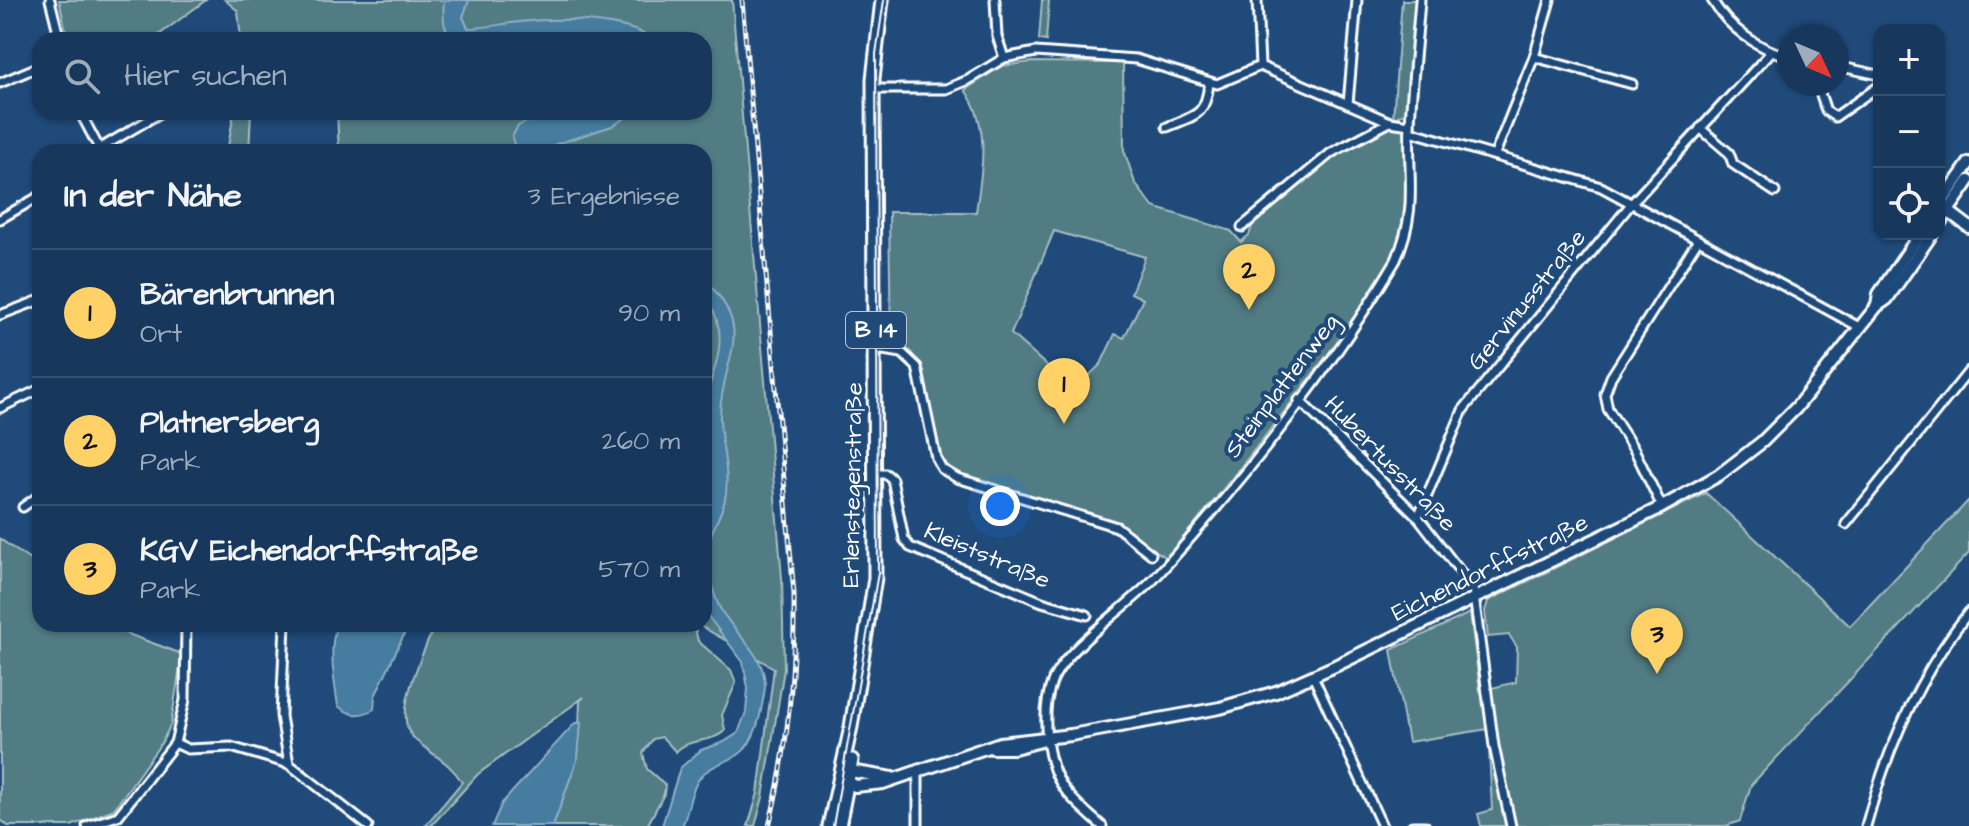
<!DOCTYPE html>
<html lang="de">
<head>
<meta charset="utf-8">
<style>
  :root { --surface:#17385c; --page:#244365; --text:#f1f3f6; --muted:#9eacbb; --line:#365272; --accent:#ffd166 }
  body { margin:0; font-family:"Architects Daughter",sans-serif; background:var(--page); color:var(--text) }
  .controls { position:absolute; right:24px; top:24px; display:grid; overflow:hidden; border-radius:16px; box-shadow:0 2px 6px #0004 }
  .controls button { width:72px; height:72px; display:grid; place-items:center; padding:0; border:0; border-bottom:2px solid var(--line); background:var(--surface); color:var(--text); font:40px sans-serif }
  .compass { position:absolute; left:1777px; top:24px; width:72px; height:72px; border-radius:50%; background:var(--surface); box-shadow:0 2px 6px #0004; rotate:134deg }
  .you { position:absolute; left:1000px; top:506px; width:28px; height:28px; margin:-20px; border:6px solid #fff; border-radius:50%; background:#1a73e8; box-shadow:0 0 0 12px #1a73e833 }
  .badge { display:grid; place-items:center; width:52px; height:52px; border-radius:50%; background:var(--accent); color:#111; font-size:26px; font-weight:700 }
  .pin { position:absolute; translate:-50% -66px; filter:drop-shadow(0 2px 4px #0008) }
  .pin::after { content:''; position:absolute; top:42px; width:28px; height:24px; background:inherit; clip-path:polygon(0 0,100% 0,50% 100%) }
  .list { margin:0; padding:0; list-style:none }
  h2 { display:flex; justify-content:space-between; align-items:center; height:104px; margin:0; padding:0 32px; font-size:34px }
  h2 small { font-size:26px; font-weight:400; color:var(--muted) }
  .list li { display:grid; grid-template-columns:52px 1fr auto; gap:24px; align-items:center; box-sizing:border-box; height:128px; padding:0 32px; border-top:2px solid var(--line) }
  .list b { display:block; font-size:30px; white-space:nowrap }
  .list p { margin:0; font-size:26px; white-space:nowrap; color:var(--muted) }
  .list em { font-size:26px; font-style:normal; color:var(--muted) }
  .icon { flex:none; width:44px; height:44px; fill:none; stroke:currentColor; stroke-width:2; stroke-linecap:round; stroke-linejoin:round }
  .map { position:relative; flex:none; width:1969px; height:826px; overflow:hidden }
  .search { position:absolute; background:var(--surface); box-shadow:0 2px 6px #0004; left:32px; top:32px; width:680px; height:88px; display:flex; align-items:center; gap:20px; box-sizing:border-box; padding:0 28px; border-radius:24px; color:var(--muted); font-size:30px }
  .panel { position:absolute; background:var(--surface); box-shadow:0 2px 6px #0004; left:32px; top:144px; width:680px; height:488px; border-radius:24px }
  .map>svg:first-child { display:block }
  .green { fill:#517c84; stroke:#a8bec2; stroke-width:2; fill-rule:evenodd }
  .water { fill:#447c9f; stroke:#8fb0c5; stroke-width:2 }
  .lines { fill:none; stroke-linecap:round; stroke-linejoin:round }
  .street-casing { stroke:#fff; stroke-width:13 }
  .secondary-casing { stroke:#fff; stroke-width:16 }
  .primary-casing { stroke:#fff; stroke-width:17 }
  .street { stroke:#1f4a7a; stroke-width:7 }
  .secondary { stroke:#1f4a7a; stroke-width:10 }
  .primary { stroke:#1f4a7a; stroke-width:11 }
  .tram { stroke:#fff; stroke-width:2 }
  .rail-casing { stroke:#fff; stroke-width:5 }
  .rail { stroke:#1f4a7a; stroke-width:2; stroke-dasharray:6; stroke-linecap:butt }
  .labels { text-anchor:middle; dominant-baseline:central; stroke-width:8; stroke-linejoin:round; paint-order:stroke }
  .shield { fill:#1f4a7a; stroke:#bcc9d7; stroke-width:2 }
  .shield-label { font-size:22px; font-weight:bold; fill:#fff }
  .street-label { font-size:24px; fill:#fff; stroke:#1f4a7a }
</style>
</head>
<body>
<div class="map">
<svg width="1969" height="826" viewBox="0 0 1969 826">
  <rect width="100%" height="100%" fill="#1f4a7a"/>
  <filter id="ink" filterUnits="userSpaceOnUse"><feTurbulence type="fractalNoise" baseFrequency=".0125" numOctaves="2"/><feDisplacementMap in="SourceGraphic" scale="16" xChannelSelector="R" yChannelSelector="G"/><feConvolveMatrix kernelMatrix="1 2 1 2 8 2 1 2 1" color-interpolation-filters="sRGB"/></filter>
  <g filter="url(#ink)">
    <g class="green">
      <path d="M59 0H206L152 40H68Z"/>
      <path d="M225 0H732L782 578 784 669 763 797 755 826H748L758 793 774 668 697 624H704V152H339L337 112H704V40H241L238 11Z"/>
      <path d="M1042 0H1049L1046 41 1039 40Z"/>
      <path d="M1402 0H1416L1406 112 1393 119Z"/>
      <path d="M1032 62 1123 63 1124 150 1135 183 1153 207 1231 231 1241 242 1249 235 1254 221 1333 156 1391 126 1401 127C1424 154 1406 233 1392 262 1374 300 1343 334 1318 367 1269 432 1219 496 1166 558L1118 524 953 472 943 463 939 450 923 368 909 350 891 342 889 212H976C982 170 991 126 965 90L1002 66ZM1054 231 1145 257 1131 293 1143 299 1124 338 1115 334 1101 364 1074 390 1011 334Z"/>
      <path d="M234 112H251L249 152H227Z"/>
      <path d="M1706 493 1850 626 1969 500V553L1751 785 1740 821 1726 826H1481L1478 814 1492 810 1488 729 1408 742 1391 650 1470 613 1480 691 1516 682 1517 647 1509 635 1488 637 1485 611 1488 601Z"/>
      <path d="M0 539 40 567V624H114L128 634 182 654 171 724 162 742 114 809 71 826H8L0 819Z"/>
      <path d="M435 624H694L698 641 731 670 736 683 722 715 725 730C713 744 688 737 676 752L662 737 653 739 643 753 647 769 665 785 664 794 647 826H553L578 756 580 701 584 697 478 774 431 826H425L462 782C446 757 429 755 412 736 392 713 425 650 435 624Z"/>
    </g>
    <g class="water">
      <path d="M444 0H469L463 17 468 28C486 28 501 24 519 22 555 18 625 18 654 40H563L518 34 460 40C441 34 443 17 444 0Z"/>
      <path d="M546 112H635L612 126 553 145 547 152H516L512 137 518 126Z"/>
      <path d="M704 279C758 332 722 355 720 414 719 442 731 470 725 499 722 516 708 533 708 551 708 570 712 593 721 610 737 637 771 659 764 694 761 713 756 743 738 755 727 762 711 765 702 775 689 790 690 809 682 826H662L680 768 701 750 724 742 738 733 746 712 748 688 743 662 704 611V511C720 479 699 442 704 408 708 383 723 356 719 330 717 317 713 306 704 297Z"/>
      <path d="M337 624H409L375 696 374 709C360 717 351 716 338 706 334 680 328 649 337 624Z"/>
      <path d="M575 723H581L578 757 553 826H492L502 803Z"/>
    </g>
    <g class="lines">
      <g class="street-casing">
        <g id="street">
          <path d="M50 0 60 40"/>
          <path d="M995 0 997 36 1004 58"/>
          <path d="M1257 0 1260 66 1390 122 1410 125"/>
          <path d="M1712 0C1728 27 1758 50 1789 56"/>
          <path d="M1534 57 1632 84"/>
          <path d="M1837 66 1879 75"/>
          <path d="M0 83 40 66"/>
          <path d="M1817 84 1826 111 1835 117 1879 86"/>
          <path d="M874 89H946L968 80 1004 58 1036 52 1136 59 1217 84 1260 66"/>
          <path d="M1348 104 1357 0"/>
          <path d="M80 112 101 152"/>
          <path d="M1167 127C1195 115 1205 117 1209 84"/>
          <path d="M1700 128 1729 153 1733 164 1775 192"/>
          <path d="M1410 131 1601 187 1861 328"/>
          <path d="M99 149 162 112"/>
          <path d="M1495 154 1534 57 1550 0"/>
          <path d="M0 219 40 196"/>
          <path d="M1242 227 1331 153 1390 122"/>
          <path d="M0 315 40 300"/>
          <path d="M876 349 902 353 917 367 936 458 942 469 957 478 1117 527 1151 554"/>
          <path d="M1299 400 1418 517 1473 588 1494 746 1511 826"/>
          <path d="M0 408 40 389"/>
          <path d="M874 474H886L892 479 904 539 910 547 1042 602 1087 615"/>
          <path d="M23 507 40 495"/>
          <path d="M1662 507 1635 451 1608 409 1605 394 1611 377 1698 240"/>
          <path d="M1418 517 1463 410 1631 204 1771 52"/>
          <path d="M1846 524 1969 371"/>
          <path d="M285 624 281 716 289 764"/>
          <path d="M1313 676 1382 826"/>
          <path d="M175 743 188 749 231 747 289 764 368 826"/>
          <path d="M87 826 118 816 175 743 185 700 186 624"/>
          <path d="M918 826V769"/>
          <path d="M1102 826C1089 814 1073 802 1063 787 1045 761 1041 711 1052 682 1065 648 1128 607 1154 579 1242 482 1329 373 1396 260 1419 206 1407 179 1410 125 1412 83 1417 42 1420 0"/>
          <path d="M1412 826H1425"/>
          <path d="M1866 826C1887 748 1918 676 1969 612"/>
        </g>
      </g>
      <g class="secondary-casing">
        <g id="secondary">
          <path d="M1939 206 1969 163"/>
          <path d="M1944 208 1969 227"/>
          <path d="M1939 224 1969 181"/>
          <path d="M1877 306 1879 294 1920 234"/>
          <path d="M992 748H1014L1041 741"/>
          <path d="M892 778 850 771 841 776 855 786 883 783 1000 743 1071 735 1220 708 1276 692 1335 666 1662 507 1719 475 1762 442 1796 408 1877 306 1887 299 1932 234"/>
        </g>
      </g>
      <g class="primary-casing">
        <g id="primary">
          <path d="M829 826 851 727 875 578 873 79 882 0"/>
          <path d="M839 826 852 760"/>
        </g>
      </g>
      <use href="#street" class="street"/>
      <use href="#secondary" class="secondary"/>
      <use href="#primary" class="primary"/>
      <path class="tram" d="M833 826 878 573 876 54 884 0"/>
      <g class="rail-casing">
        <path id="rail" d="M742 0 794 594C795 673 788 750 769 826"/>
      </g>
      <use href="#rail" class="rail"/>
    </g>
  </g>
  <g class="labels">
    <rect class="shield" x="846" y="312" width="60" height="36" rx="6"/>
    <g class="shield-label">
      <text x="876" y="330">B 14</text>
    </g>
    <g class="street-label">
      <text transform="translate(1527 300) rotate(-51)">Gervinusstraße</text>
      <text transform="translate(1282 386) rotate(-53)">Steinplattenweg</text>
      <text transform="translate(1390 464) rotate(46)">Hubertusstraße</text>
      <text transform="translate(853 485) rotate(-89)">Erlenstegenstraße</text>
      <text transform="translate(987 556) rotate(23)">Kleiststraße</text>
      <text transform="translate(1490 568) rotate(-26)">Eichendorffstraße</text>
    </g>
  </g>
</svg>
<div class="controls">
<button>+</button>
<button>−</button>
<button><svg class="icon" aria-label="locate" viewBox="0 0 24 24"><circle cx="12" cy="12" r="6"/><path d="M12 2v4M12 18v4M2 12h4M18 12h4"/></svg></button>
</div>
<svg class="compass" viewBox="-18 -18 36 36"><path d="M0-13l5 13h-10z" fill="#e53935"/><path d="M0 13l5-13h-10z" fill="#9eacbb"/></svg>
<div class="you"></div>
<div class="pin badge" style="left:1064px;top:424px">1</div>
<div class="pin badge" style="left:1249px;top:310px">2</div>
<div class="pin badge" style="left:1657px;top:674px">3</div>
<div class="search"><svg class="icon" aria-label="search" viewBox="0 0 24 24"><circle cx="10" cy="10" r="6"/><path d="M15 15l6 6"/></svg>Hier suchen</div>
<section class="panel">
<h2>In der Nähe<small>3 Ergebnisse</small></h2>
<ul class="list">
<li><span class="badge">1</span><div><b>Bärenbrunnen</b><p>Ort</p></div><em>90 m</em></li>
<li><span class="badge">2</span><div><b>Platnersberg</b><p>Park</p></div><em>260 m</em></li>
<li><span class="badge">3</span><div><b>KGV Eichendorffstraße</b><p>Park</p></div><em>570 m</em></li>
</ul>
</section>
</div>
</body>
</html>
